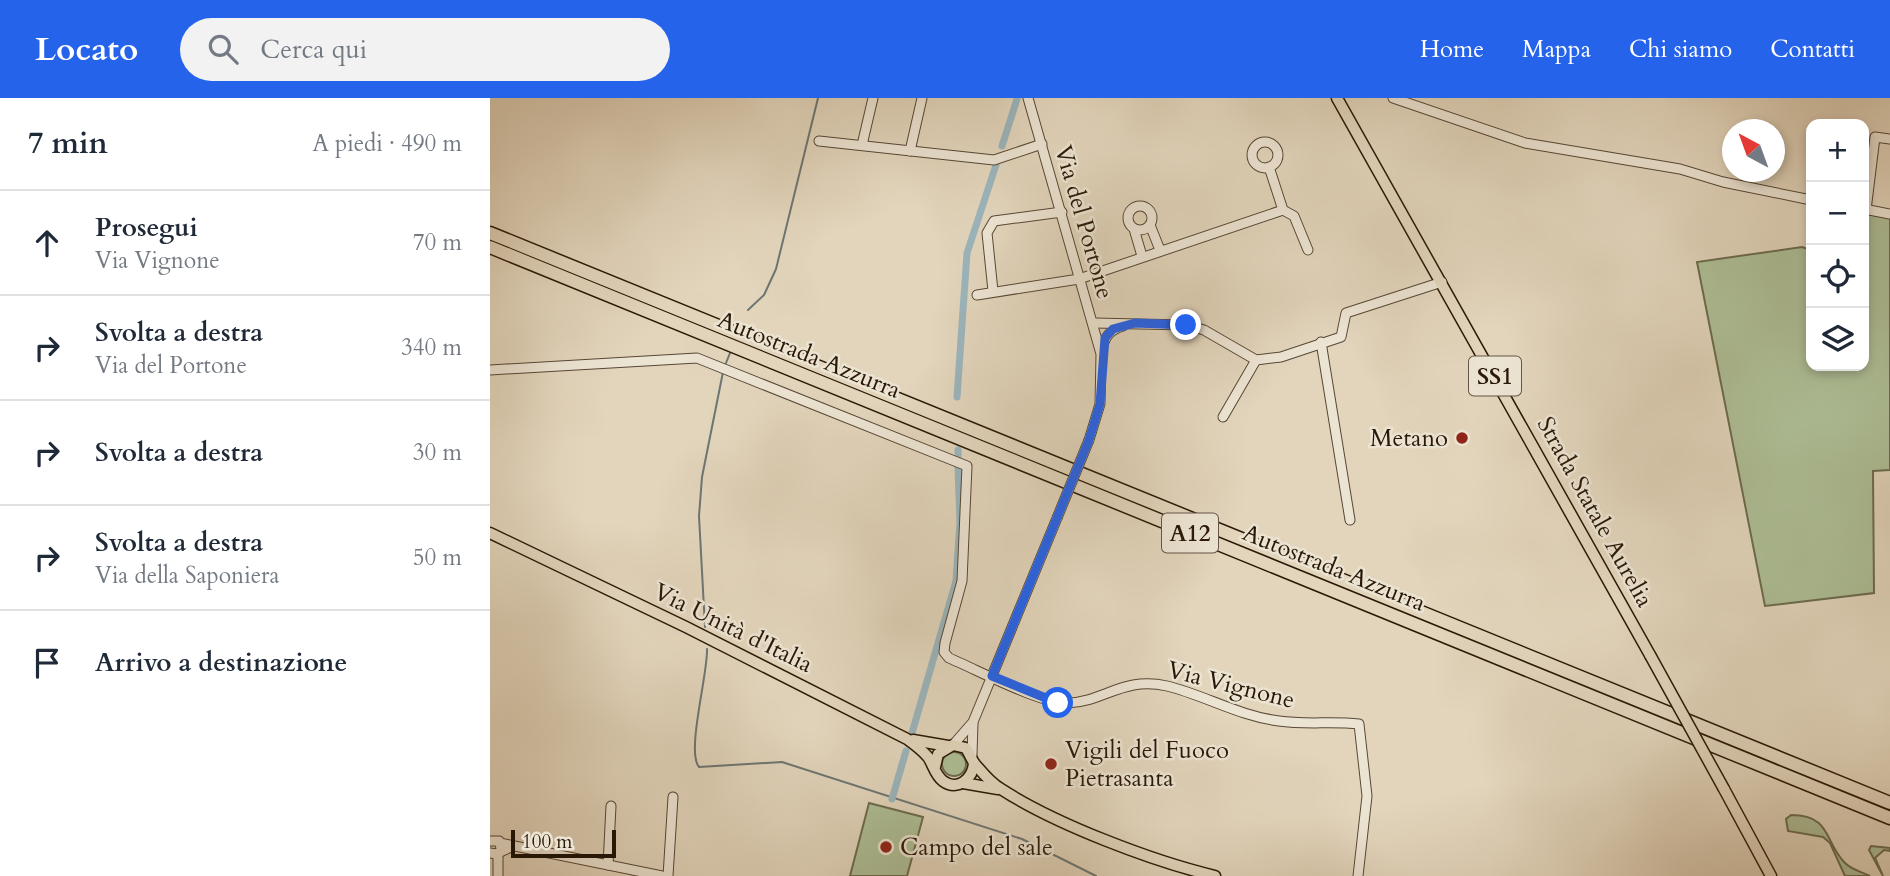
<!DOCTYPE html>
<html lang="it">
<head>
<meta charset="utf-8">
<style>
  :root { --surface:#fff; --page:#f2f2f3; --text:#1f2937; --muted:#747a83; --line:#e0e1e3; --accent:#2563eb }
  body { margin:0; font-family:Cardo,serif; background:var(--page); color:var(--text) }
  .controls { position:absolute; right:21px; top:21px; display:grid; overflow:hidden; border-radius:14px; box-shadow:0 4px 10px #0003 }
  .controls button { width:63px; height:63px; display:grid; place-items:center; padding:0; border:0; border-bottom:2px solid var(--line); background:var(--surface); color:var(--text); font:35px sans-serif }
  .compass { position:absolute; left:1232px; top:21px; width:63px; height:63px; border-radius:50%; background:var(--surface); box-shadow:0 4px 10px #0003; rotate:319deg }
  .scale { position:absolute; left:21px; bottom:18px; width:105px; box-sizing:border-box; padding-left:7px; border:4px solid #291806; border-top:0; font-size:19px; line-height:24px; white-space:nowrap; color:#291806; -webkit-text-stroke:5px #ece4d3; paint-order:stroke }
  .stop { position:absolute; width:21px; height:21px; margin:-16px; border:5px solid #2563eb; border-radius:50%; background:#fff }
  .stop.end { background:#2563eb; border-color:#fff; box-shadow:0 2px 7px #0008 }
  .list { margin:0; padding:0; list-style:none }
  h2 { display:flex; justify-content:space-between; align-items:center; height:91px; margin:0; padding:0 28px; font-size:30px }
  h2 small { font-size:23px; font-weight:400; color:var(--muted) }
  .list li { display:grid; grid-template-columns:46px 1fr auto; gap:21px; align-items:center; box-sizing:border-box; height:105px; padding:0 28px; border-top:2px solid var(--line) }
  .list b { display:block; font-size:26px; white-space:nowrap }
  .list p { margin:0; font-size:23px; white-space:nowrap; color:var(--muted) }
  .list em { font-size:23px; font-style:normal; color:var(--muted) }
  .icon { flex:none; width:38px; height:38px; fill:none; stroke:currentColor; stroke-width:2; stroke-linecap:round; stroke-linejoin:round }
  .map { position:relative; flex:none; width:1400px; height:778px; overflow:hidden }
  header { display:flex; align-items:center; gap:42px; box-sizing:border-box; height:98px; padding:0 35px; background:var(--accent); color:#fff }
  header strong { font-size:33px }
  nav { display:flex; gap:38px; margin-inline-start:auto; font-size:24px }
  .search { width:490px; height:63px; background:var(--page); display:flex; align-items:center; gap:18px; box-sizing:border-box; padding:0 24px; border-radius:38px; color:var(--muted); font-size:26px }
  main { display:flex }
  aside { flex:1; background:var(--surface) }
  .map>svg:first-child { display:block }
  .green { fill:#adbe96; stroke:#6b6b4e; stroke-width:2 }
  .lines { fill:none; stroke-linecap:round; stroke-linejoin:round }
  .stream { stroke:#6d7673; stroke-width:2 }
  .canal { stroke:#9bb5bc; stroke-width:7 }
  .minor-casing { stroke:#574734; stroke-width:11 }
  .major-casing { stroke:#291806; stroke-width:13 }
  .highway-casing { stroke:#291806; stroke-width:15 }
  .minor { stroke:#ece4d3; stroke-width:9 }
  .major { stroke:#e2d5bc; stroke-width:10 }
  .highway { stroke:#e2d5bc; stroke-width:12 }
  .minor-bridge-casing { stroke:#574734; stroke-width:11; stroke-linecap:butt }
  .major-bridge-casing { stroke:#291806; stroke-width:13; stroke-linecap:butt }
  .minor-bridge { stroke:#ece4d3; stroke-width:9 }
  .major-bridge { stroke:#e2d5bc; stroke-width:10 }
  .route { stroke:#2563eb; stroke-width:9 }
  .poi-dot { fill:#8f2418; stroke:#ece4d3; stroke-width:2.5 }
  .labels { text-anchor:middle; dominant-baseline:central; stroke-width:5; stroke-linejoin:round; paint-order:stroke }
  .shield { fill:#ece4d3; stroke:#645544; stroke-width:2 }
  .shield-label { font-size:23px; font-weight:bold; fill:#291806 }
  .street-label { font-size:24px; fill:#291806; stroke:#ece4d3 }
  .poi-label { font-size:24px; fill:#291806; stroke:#ece4d3; text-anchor:start }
</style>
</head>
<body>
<header>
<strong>Locato</strong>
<div class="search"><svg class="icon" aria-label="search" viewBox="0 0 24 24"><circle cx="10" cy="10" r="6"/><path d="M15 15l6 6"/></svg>Cerca qui</div>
<nav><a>Home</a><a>Mappa</a><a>Chi siamo</a><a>Contatti</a></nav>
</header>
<main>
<aside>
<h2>7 min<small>A piedi · 490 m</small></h2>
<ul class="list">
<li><svg class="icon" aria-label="ahead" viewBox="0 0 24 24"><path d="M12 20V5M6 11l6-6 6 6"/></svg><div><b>Prosegui</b><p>Via Vignone</p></div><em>70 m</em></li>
<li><svg class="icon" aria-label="right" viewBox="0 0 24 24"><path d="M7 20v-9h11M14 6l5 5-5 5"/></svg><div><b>Svolta a destra</b><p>Via del Portone</p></div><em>340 m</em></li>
<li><svg class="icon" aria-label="right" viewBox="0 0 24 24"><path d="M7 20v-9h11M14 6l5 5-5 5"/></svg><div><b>Svolta a destra</b></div><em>30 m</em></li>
<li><svg class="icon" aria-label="right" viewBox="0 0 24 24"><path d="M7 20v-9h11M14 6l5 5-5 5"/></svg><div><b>Svolta a destra</b><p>Via della Saponiera</p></div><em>50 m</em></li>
<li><svg class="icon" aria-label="arrive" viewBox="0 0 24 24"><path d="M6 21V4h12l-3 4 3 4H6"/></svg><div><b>Arrivo a destinazione</b></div></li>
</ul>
</aside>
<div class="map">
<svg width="1400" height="778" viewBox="0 0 1400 778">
  <rect width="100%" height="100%" fill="#e2d5bc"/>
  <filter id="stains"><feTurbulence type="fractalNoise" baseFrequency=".00286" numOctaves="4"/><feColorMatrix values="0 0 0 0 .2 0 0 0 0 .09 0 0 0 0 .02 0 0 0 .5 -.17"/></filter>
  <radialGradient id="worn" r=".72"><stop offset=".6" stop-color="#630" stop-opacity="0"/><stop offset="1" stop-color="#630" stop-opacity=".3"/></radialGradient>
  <g class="green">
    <path d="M1374 114 1400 119V372L1383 373 1384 495 1275 508 1207 164 1312 149 1321 152V268H1374Z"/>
    <circle cx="464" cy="666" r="12"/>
    <path d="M379 705 433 719 417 778H360Z"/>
    <path d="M1301 717C1342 717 1334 744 1355 765 1362 772 1372 774 1380 778H1355L1340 745 1333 739 1298 733 1296 721Z"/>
    <path d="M1381 748 1400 750V753L1394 752 1385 760 1393 778 1379 752Z"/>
  </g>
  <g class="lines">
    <g class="stream">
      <path d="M258 212 274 197 286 171 328 0"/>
      <path d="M236 265 240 255"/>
      <path d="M215 529 209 418 212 379 233 274"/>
      <path d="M217 551C218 576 196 654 209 669L292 664 532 741 606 778"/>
    </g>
    <g class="canal">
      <path d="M512 48 527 1"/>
      <path d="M467 299 477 155 506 67"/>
      <path d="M468 352V360"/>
      <path d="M422 635 466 483 470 424 468 369"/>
      <path d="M402 701 416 653"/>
    </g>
    <g class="minor-casing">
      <g id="minor">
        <path d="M538 0 611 256 610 306 599 342"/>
        <path d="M903 0 1035 45 1190 71 1233 84 1321 102"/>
        <path d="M329 43 504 62 552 46"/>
        <circle cx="775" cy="57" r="13"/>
        <path d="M372 47 383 0"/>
        <path d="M420 53 432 0"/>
        <path d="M779 69 793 112 804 118 818 152"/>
        <circle cx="650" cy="120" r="12"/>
        <path d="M1374 111 1400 116"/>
        <path d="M1376 112 1385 39 1400 41"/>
        <path d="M660 127 670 152"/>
        <path d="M644 131 652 158"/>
        <path d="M503 193 497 135 504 123 572 114"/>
        <path d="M487 197 589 181 793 112"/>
        <path d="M604 225 696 227 714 232 766 262 733 319"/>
        <path d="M831 244 860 422"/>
        <path d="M612 251C615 238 620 232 633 228"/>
        <path d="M766 262 791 259 851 239 856 215 952 184"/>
        <path d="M0 272 207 260 477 368 472 483 455 545 454 554 459 560C488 572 550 606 578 605 614 604 633 578 677 588 714 597 749 618 789 623 815 627 842 623 869 626L877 698 868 778"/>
        <path d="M463 647 483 624 567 420"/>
        <path d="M482 657 483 625"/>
        <path d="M0 743H9L11 750"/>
        <path d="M10 745 172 778"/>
        <path d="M0 755 6 756 23 748"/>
        <path d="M118 767 121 708"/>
        <path d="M8 778V756"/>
        <path d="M178 778 183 699"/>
      </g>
    </g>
    <g class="major-casing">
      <g id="major">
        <path d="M847 0 1160 557"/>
        <path d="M0 435 196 529 417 641C424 646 432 652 438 659 443 666 445 677 453 683 468 694 483 680 484 665L476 650 463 647 448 656 445 669"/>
        <path d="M423 642 458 648"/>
        <path d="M484 665C492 674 500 685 511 691 565 726 662 763 725 778"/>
        <path d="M473 685 508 691"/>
        <path d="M1234 691 1281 778"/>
      </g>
    </g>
    <g class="highway-casing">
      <g id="highway">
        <path d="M0 135 1400 705"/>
        <path d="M0 149 1400 720"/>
      </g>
    </g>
    <use href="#minor" class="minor"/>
    <use href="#major" class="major"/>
    <use href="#highway" class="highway"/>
    <g class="minor-bridge-casing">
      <path id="minor-bridge" d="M567 420 599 342"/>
    </g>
    <g class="major-bridge-casing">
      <path id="major-bridge" d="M1160 557 1234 691"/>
    </g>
    <use href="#minor-bridge" class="minor-bridge"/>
    <use href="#major-bridge" class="major-bridge"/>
  </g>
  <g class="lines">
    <path class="route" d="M568 605 502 578 599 342 610 306 615 240 623 231 645 225 696 227"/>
  </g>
  <g class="poi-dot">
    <circle cx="972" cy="340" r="7"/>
    <circle cx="561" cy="666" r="7"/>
    <circle cx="396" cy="749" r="7"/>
  </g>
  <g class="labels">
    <g class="shield">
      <rect x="979" y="258.5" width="52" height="39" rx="5"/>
      <rect x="672" y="415.5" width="56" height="39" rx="5"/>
    </g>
    <g class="shield-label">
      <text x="1005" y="278">SS1</text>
      <text x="700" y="435">A12</text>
    </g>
    <g class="street-label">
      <text transform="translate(594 124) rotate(74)">Via del Portone</text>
      <text transform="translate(319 257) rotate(22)">Autostrada Azzurra</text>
      <text transform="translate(1105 414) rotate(61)">Strada Statale Aurelia</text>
      <text transform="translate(844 470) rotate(22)">Autostrada Azzurra</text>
      <text transform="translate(243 530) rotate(26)">Via Unità d'Italia</text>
      <text transform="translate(741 587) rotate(14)">Via Vignone</text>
    </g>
    <g class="poi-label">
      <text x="958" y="340" text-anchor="end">Metano</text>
      <text x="575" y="652">Vigili del Fuoco<tspan x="575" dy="28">Pietrasanta</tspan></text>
      <text x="410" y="749">Campo del sale</text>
    </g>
  </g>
  <rect width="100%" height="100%" filter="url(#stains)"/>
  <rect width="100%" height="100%" fill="url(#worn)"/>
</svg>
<div class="controls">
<button>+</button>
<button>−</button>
<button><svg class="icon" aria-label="locate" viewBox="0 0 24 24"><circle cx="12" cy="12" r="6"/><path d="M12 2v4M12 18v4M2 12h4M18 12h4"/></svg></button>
<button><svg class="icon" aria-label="layers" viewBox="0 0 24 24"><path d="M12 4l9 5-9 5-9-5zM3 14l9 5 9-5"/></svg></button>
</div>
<svg class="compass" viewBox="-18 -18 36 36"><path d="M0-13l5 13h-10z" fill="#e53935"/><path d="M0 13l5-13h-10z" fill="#747a83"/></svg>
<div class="scale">100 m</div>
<div class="stop" style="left:568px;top:605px"></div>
<div class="stop end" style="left:696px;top:227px"></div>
</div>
</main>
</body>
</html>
